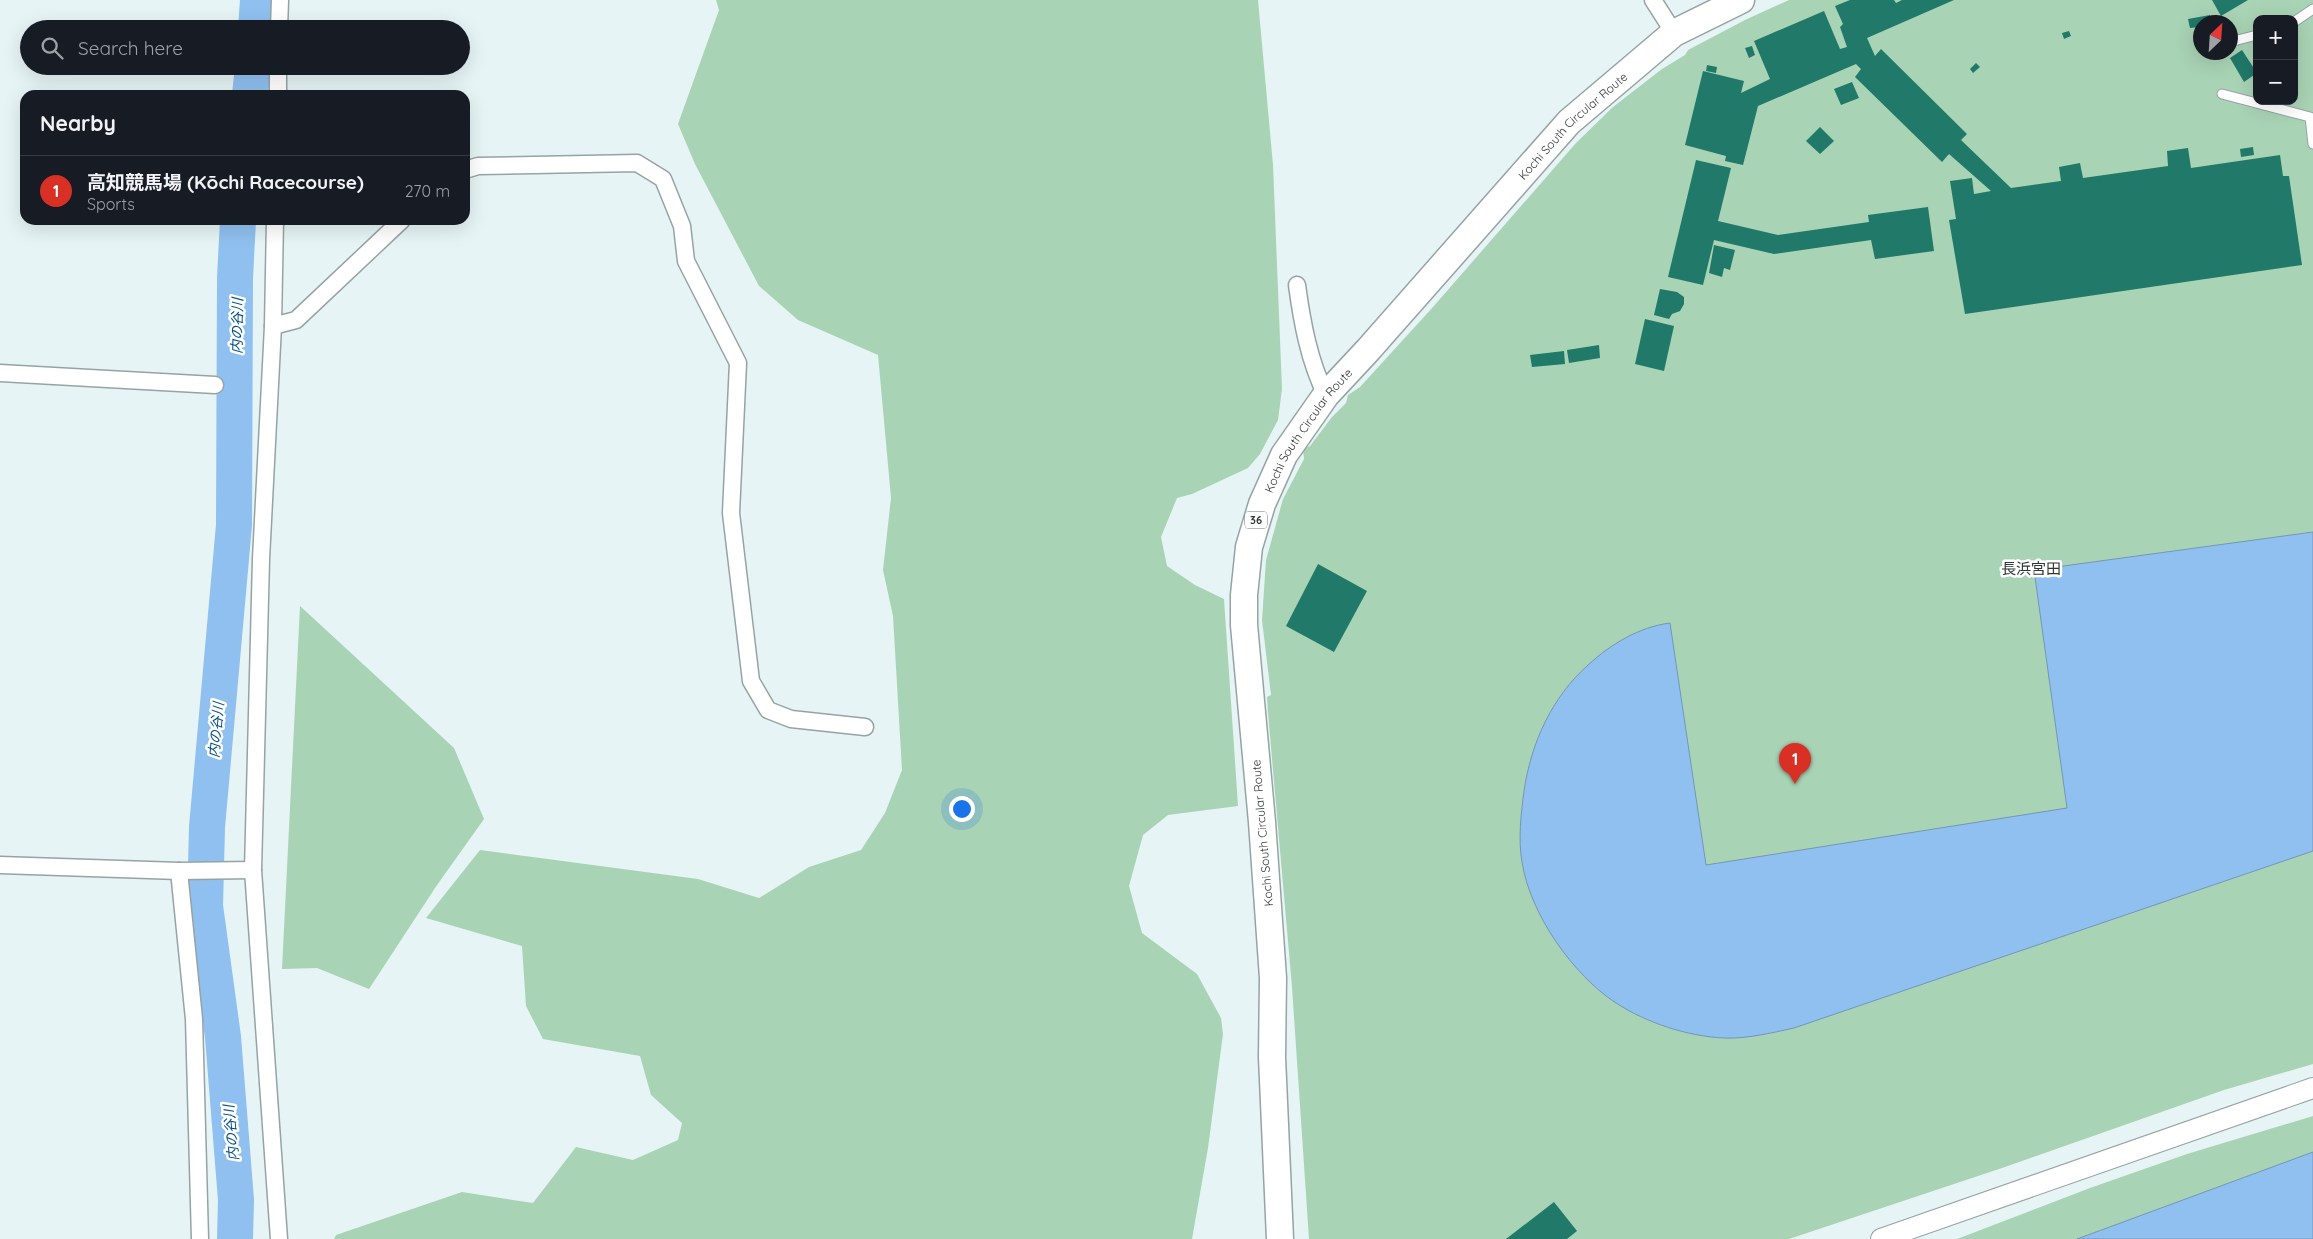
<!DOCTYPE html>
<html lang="en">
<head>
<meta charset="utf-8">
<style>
  :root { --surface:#171b24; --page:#20242c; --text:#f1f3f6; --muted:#9ea1a6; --line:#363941; --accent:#d93025 }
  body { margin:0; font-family:Quicksand,"Noto Sans JP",sans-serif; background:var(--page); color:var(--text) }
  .controls { position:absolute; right:15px; top:15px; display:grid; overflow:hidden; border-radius:10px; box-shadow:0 5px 20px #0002 }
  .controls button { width:45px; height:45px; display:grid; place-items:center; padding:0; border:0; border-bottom:1px solid var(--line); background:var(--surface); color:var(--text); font:25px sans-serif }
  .compass { position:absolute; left:2193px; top:15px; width:45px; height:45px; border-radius:50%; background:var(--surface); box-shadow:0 5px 20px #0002; rotate:25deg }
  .you { position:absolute; left:961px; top:808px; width:18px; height:18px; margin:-12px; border:4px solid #fff; border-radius:50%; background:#1a73e8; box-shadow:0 0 0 8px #1a73e833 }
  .badge { display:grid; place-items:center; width:32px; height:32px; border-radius:50%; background:var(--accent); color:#fff; font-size:16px; font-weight:700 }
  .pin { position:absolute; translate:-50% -41px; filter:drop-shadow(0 1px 2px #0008) }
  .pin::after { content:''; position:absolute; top:26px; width:18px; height:15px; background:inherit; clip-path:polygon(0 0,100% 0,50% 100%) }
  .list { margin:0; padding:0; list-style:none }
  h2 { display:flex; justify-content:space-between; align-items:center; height:65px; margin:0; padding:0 20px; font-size:21px }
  h2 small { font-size:16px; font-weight:400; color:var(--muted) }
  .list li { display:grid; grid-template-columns:32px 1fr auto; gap:15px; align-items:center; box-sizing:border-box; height:70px; padding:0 20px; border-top:1px solid var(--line) }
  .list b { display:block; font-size:19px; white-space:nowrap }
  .list p { margin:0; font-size:16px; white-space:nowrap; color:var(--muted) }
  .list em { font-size:16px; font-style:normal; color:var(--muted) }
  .icon { flex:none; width:28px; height:28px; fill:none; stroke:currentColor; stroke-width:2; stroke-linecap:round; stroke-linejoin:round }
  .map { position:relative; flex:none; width:2313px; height:1239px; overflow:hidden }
  .search { position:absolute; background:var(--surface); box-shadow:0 5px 20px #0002; left:20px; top:20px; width:450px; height:55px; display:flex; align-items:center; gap:12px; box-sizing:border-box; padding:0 18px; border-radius:28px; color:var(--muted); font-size:19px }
  .panel { position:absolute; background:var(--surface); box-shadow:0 5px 20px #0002; left:20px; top:90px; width:450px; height:135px; border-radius:15px }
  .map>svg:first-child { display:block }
  .green { fill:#a9d3b5; fill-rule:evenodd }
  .water { fill:#90c0f0; stroke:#7396b8 }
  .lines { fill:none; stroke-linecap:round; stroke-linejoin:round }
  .river { stroke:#90c0f0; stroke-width:36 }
  .building { fill:#207969 }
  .service-casing { stroke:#96a3a4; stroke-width:11 }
  .minor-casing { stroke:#96a3a4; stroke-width:19 }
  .tertiary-casing { stroke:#96a3a4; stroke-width:22 }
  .primary-casing { stroke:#96a3a4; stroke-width:29 }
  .service { stroke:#fff; stroke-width:9 }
  .minor { stroke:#fff; stroke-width:16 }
  .tertiary { stroke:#fff; stroke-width:20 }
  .primary { stroke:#fff; stroke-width:26 }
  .labels { text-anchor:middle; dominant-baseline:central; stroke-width:5; stroke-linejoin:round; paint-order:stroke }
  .shield { fill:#fff; stroke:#6e7272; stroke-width:1 }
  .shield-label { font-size:11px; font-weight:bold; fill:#303535 }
  .street-label { font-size:12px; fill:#303535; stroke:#fff }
  .water-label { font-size:14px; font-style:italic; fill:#014e88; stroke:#fff }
  .quarter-label { font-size:15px; fill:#303535; stroke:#fff }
</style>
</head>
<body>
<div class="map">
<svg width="2313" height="1239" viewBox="0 0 2313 1239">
  <rect width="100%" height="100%" fill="#e6f4f5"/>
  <g class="green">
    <path d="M716 0H1258L1273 165 1282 389 1278 420 1260 454 1248 468 1192 494 1177 498 1161 537 1167 566 1195 585 1224 599 1238 806 1168 815 1143 835 1129 886 1142 933 1197 974 1221 1018 1223 1034 1208 1148 1192 1239H334L336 1235 462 1192 533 1203 576 1147 633 1160 678 1140 682 1123 651 1095 640 1056 543 1039 526 1006 522 946 426 918 480 850 698 879 759 898 809 867 861 850 885 813 902 770 893 616 883 570 891 498 878 355 798 320 759 286 695 164 678 124 719 10Z"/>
    <path d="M1789 0H2313V1064L2224 1090 2005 1167 1789 1239H1309L1292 987 1268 713 1267 697 1271 695 1262 620 1266 560 1283 499 1304 459 1303 449 1310 446 1332 417 1346 403 1348 395 1360 387 1433 307 1576 143 1613 107 1662 69 1685 55 1688 50 1745 20ZM2257 19H2294V101H2257ZM2200 22H2230V52H2200Z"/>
    <path d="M300 606 454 748 484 819 435 888 369 989 317 968 282 969Z"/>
    <path d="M2313 1116V1159L2136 1239H1957L2090 1188 2187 1154Z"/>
  </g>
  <g class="water">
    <path d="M2313 532V851L1794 1028C1771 1033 1747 1039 1723 1038 1687 1036 1647 1023 1616 1003 1573 975 1530 914 1522 862 1518 839 1521 814 1524 791 1531 743 1552 697 1588 665 1611 644 1639 627 1670 623L1706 865 2067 808 2034 570Z"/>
    <path d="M2313 1152V1239H2077Z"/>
  </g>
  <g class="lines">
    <g class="river">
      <path d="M256 29 258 0"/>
      <path d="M250 95 253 66"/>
      <path d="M235 1239 236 1200 223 1037 205 906 207 827 234 525 235 278 238 220"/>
    </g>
  </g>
  <g class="building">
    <path d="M1850 0H1894L1896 3 1902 0H1954L1867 38 1875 56 1881 49 1967 134 1961 140 2011 188 2061 181 2059 167 2080 163 2083 178 2168 166 2167 151 2188 148 2191 168 2280 155 2283 176H2289L2302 265 1965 314 1949 220 1956 219 1950 181 1972 178 1974 194 1991 191 1949 154 1942 162 1855 77 1861 69 1856 64 1758 106 1743 165 1725 161 1726 156 1685 145 1703 71 1744 81 1741 93 1770 79 1754 41 1824 11 1840 49 1847 47 1840 27 1843 24 1835 6Z"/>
    <path d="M2212 0H2248L2221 16Z"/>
    <path d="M2210 15 2211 22H2200V27L2190 28 2188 19Z"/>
    <path d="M2069 31 2071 36 2064 39 2062 33Z"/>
    <path d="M1752 46 1755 55 1749 58 1745 48Z"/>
    <path d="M2242 50 2257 73 2244 82 2230 58Z"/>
    <path d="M1976 63 1980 67 1973 73 1970 69Z"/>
    <path d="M1707 65 1717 67 1716 73 1706 71Z"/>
    <path d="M1852 82 1859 98 1841 105 1834 89Z"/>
    <path d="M1820 127 1834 141 1820 154 1806 141Z"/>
    <path d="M2253 147 2254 155 2241 157 2240 149Z"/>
    <path d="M1696 160 1731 168 1718 221 1778 235 1869 222 1868 215 1928 207 1934 251 1875 259 1871 240 1774 254 1714 240 1703 285 1668 277Z"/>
    <path d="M1714 245 1735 250 1730 270 1724 268 1722 277 1709 273Z"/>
    <path d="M1660 289 1677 292 1684 297V304L1680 311 1672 314 1669 319 1654 315Z"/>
    <path d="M1645 319 1674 326 1664 371 1635 364Z"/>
    <path d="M1599 345 1600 358 1569 363 1567 350Z"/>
    <path d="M1564 351 1565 364 1532 367 1530 355Z"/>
    <path d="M1318 564 1367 591 1334 652 1286 626Z"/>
    <path d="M1554 1202 1577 1231 1567 1239H1506Z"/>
  </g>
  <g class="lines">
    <g class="service-casing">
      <g id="service">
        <path d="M2294 22 2313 9"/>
        <path d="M2230 42 2257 35"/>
        <path d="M2222 94 2310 117 2313 144"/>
      </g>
    </g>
    <g class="minor-casing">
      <g id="minor">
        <path d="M1653 0 1674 33"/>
        <path d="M279 29 280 0"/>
        <path d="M278 95V66"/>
        <path d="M465 170 478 166 637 163 663 179 682 226 686 261 738 363 731 513 751 681 768 710 791 719 865 727"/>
        <path d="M275 220 273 326 261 559 253 870 279 1239"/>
        <path d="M1297 285C1302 322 1309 361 1326 395"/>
        <path d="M273 326 296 320 402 220"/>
        <path d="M0 373 215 385"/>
        <path d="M0 865 179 871 253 870"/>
        <path d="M179 871 194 1019 200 1239"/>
      </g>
    </g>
    <g class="tertiary-casing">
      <path id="tertiary" d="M1881 1239 2313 1088"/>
    </g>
    <g class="primary-casing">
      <g id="primary">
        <path id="s1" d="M1280 1239 1272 1057 1273 978 1262 822 1244 625V595L1249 547 1262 504 1284 455 1326 395 1368 350 1569 122 1674 33 1741 0"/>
      </g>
    </g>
    <use href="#service" class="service"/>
    <use href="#minor" class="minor"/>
    <use href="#tertiary" class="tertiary"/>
    <use href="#primary" class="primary"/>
  </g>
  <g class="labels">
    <rect class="shield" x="1245" y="511.5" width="22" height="17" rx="4"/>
    <g class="shield-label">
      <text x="1256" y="520">36</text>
    </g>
    <g class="street-label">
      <text stroke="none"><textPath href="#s1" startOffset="1231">Kochi South Circular Route</textPath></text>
      <text stroke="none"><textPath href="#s1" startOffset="826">Kochi South Circular Route</textPath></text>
      <text transform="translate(1262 833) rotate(-95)">Kochi South Circular Route</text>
    </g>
    <g class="water-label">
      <text transform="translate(237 326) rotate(-89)">内の谷川</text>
      <text transform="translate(216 730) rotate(-85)">内の谷川</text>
      <text transform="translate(231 1133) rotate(-95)">内の谷川</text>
    </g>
    <g class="quarter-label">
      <text x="2031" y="568">長浜宮田</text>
    </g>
  </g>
</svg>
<div class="controls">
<button>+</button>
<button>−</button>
</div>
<svg class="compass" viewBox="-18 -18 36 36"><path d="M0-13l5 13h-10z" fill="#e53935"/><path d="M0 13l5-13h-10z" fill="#9ea1a6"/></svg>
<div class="you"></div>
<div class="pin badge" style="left:1795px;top:784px">1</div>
<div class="search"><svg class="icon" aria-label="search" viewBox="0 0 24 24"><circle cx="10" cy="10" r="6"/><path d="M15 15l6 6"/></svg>Search here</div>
<section class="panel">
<h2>Nearby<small></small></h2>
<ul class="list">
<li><span class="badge">1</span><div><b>高知競馬場 (Kōchi Racecourse)</b><p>Sports</p></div><em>270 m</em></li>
</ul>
</section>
</div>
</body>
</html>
